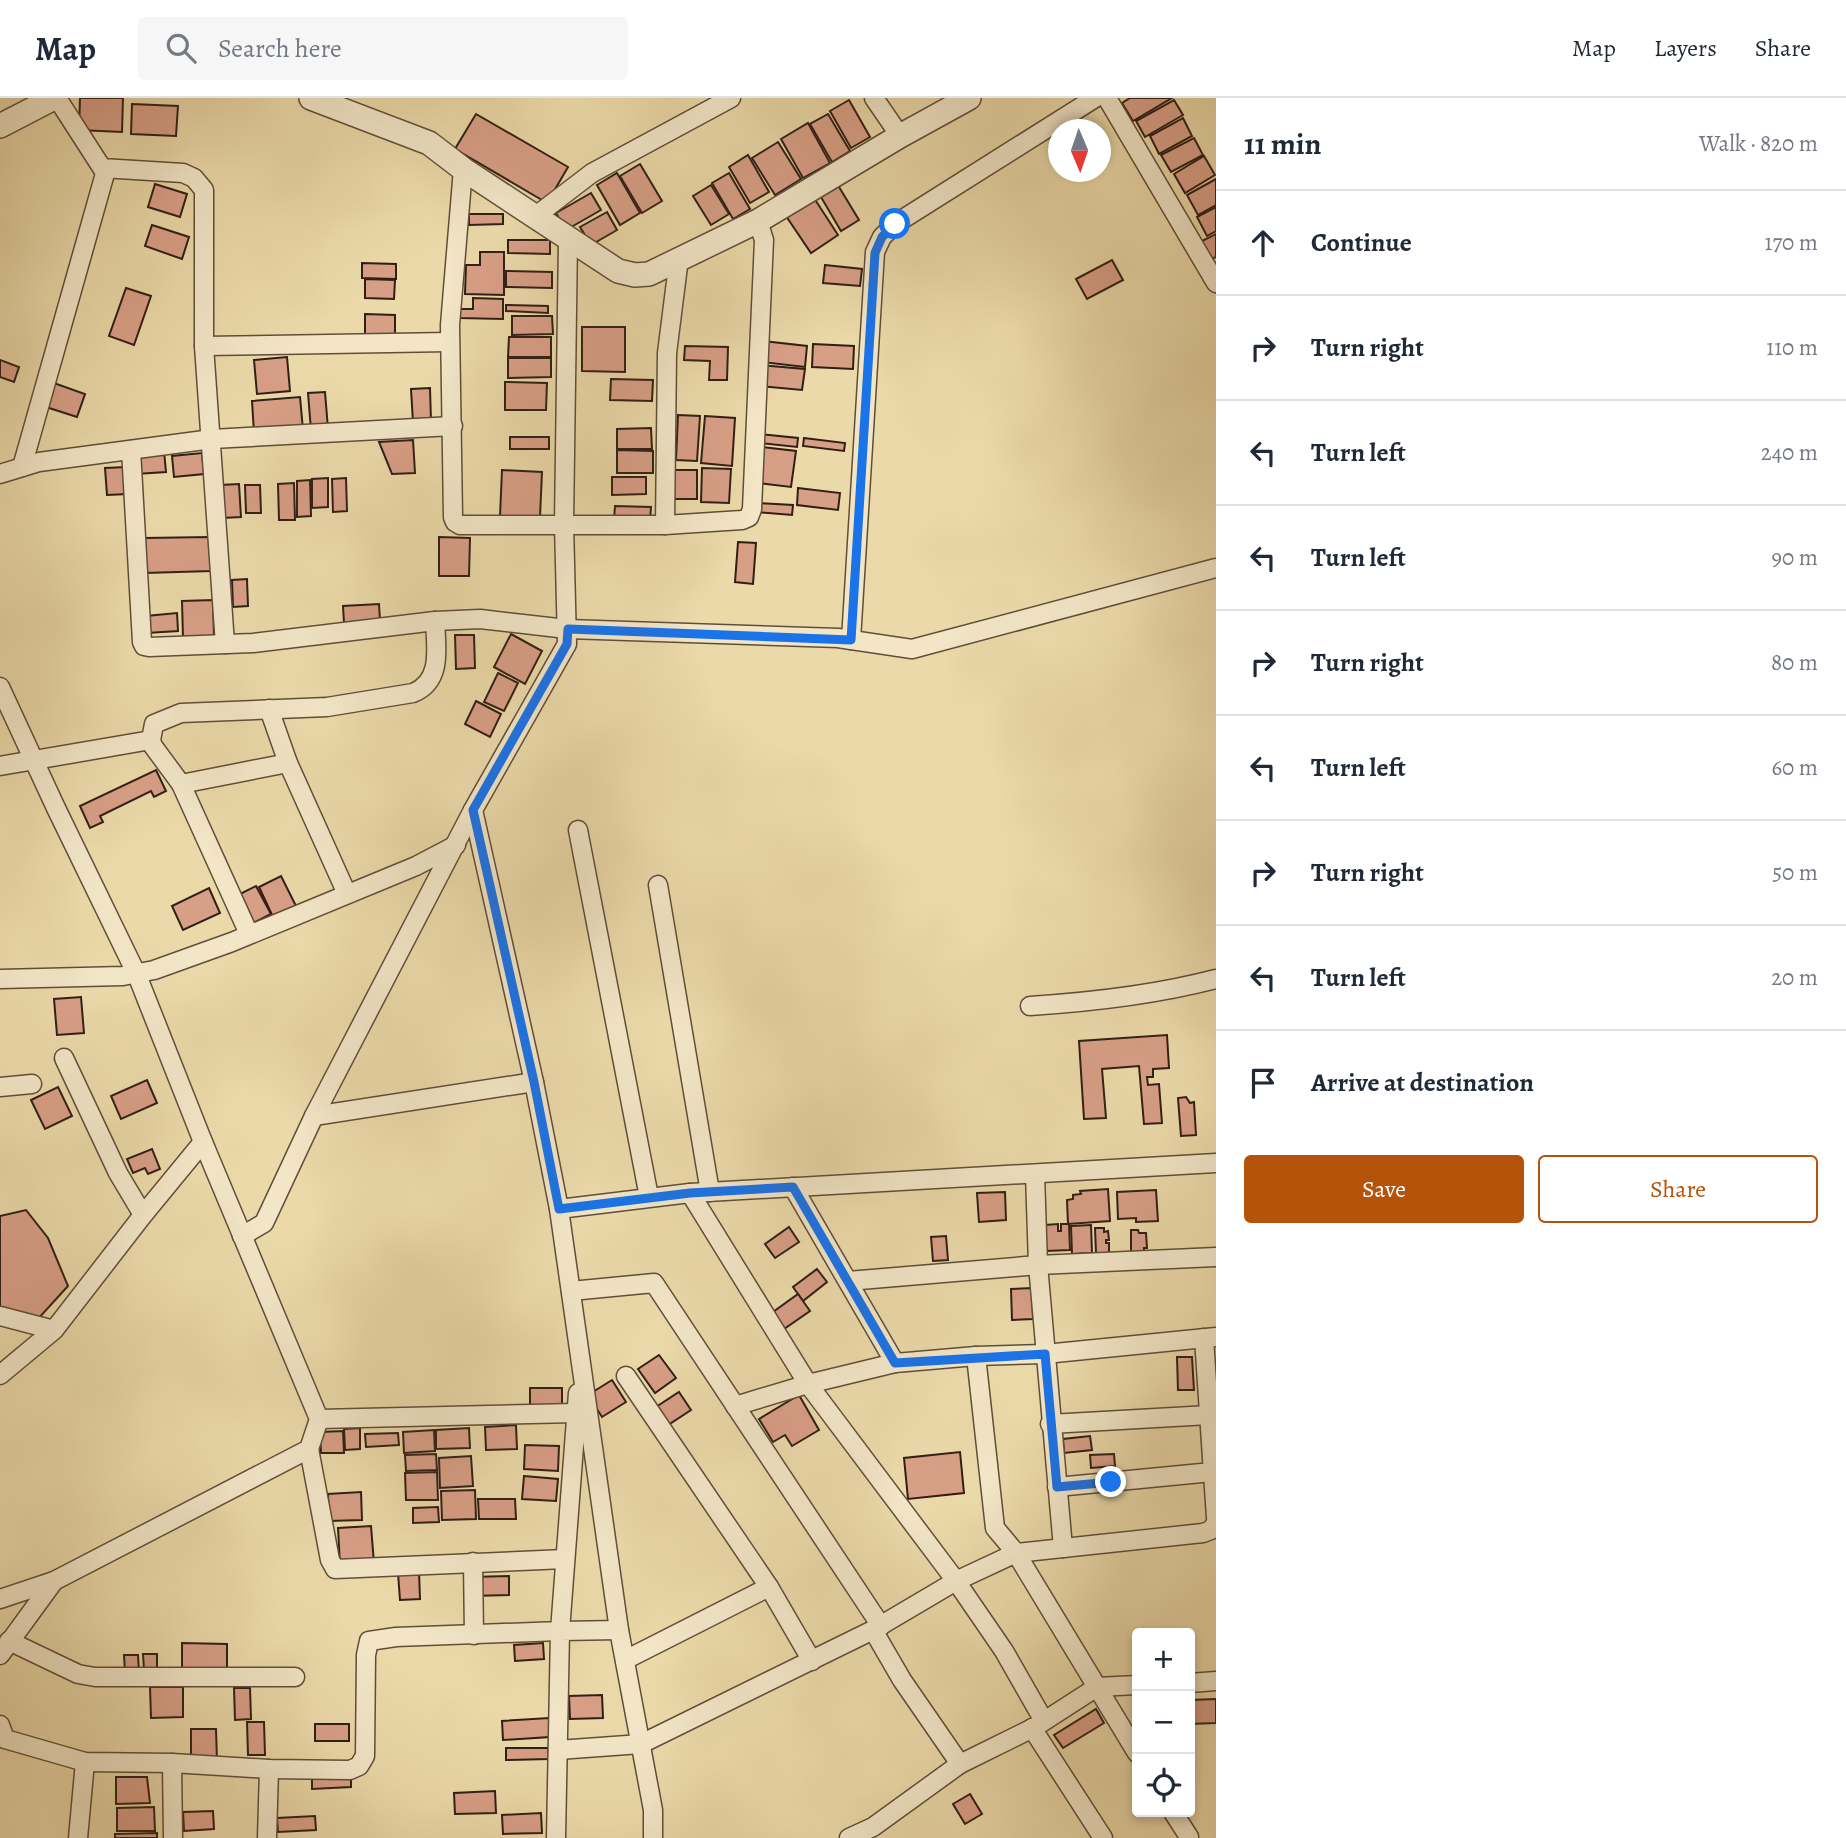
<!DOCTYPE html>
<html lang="en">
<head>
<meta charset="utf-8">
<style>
  :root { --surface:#fff; --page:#f6f6f7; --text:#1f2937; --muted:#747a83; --line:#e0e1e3; --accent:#b45309 }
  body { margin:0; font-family:Alegreya,serif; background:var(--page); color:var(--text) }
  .controls { position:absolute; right:21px; bottom:21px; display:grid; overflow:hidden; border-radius:7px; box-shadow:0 4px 10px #0003 }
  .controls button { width:63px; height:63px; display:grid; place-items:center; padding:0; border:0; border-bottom:2px solid var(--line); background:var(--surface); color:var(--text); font:35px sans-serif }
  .compass { position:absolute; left:1048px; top:21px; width:63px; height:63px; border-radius:50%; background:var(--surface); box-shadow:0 4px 10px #0003; rotate:178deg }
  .stop { position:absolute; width:21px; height:21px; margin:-16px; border:5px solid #1a73e8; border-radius:50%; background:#fff }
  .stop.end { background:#1a73e8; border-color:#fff; box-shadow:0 2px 7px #0008 }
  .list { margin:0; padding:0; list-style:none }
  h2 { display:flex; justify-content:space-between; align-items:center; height:91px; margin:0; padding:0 28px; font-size:30px }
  h2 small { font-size:23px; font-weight:400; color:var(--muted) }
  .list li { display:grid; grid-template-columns:46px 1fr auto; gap:21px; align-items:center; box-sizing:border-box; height:105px; padding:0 28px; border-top:2px solid var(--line) }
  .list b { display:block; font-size:26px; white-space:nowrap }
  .list em { font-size:23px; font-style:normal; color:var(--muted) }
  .actions { display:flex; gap:14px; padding:21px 28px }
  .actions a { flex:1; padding:16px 0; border:2px solid var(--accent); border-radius:7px; text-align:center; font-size:24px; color:var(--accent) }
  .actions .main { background:var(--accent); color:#fff }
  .icon { flex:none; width:38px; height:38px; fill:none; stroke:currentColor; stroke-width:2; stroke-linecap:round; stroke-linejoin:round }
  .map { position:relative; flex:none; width:1216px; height:1740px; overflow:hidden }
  header { display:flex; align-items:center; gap:42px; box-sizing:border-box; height:98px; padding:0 35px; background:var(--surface); border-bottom:2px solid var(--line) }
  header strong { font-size:33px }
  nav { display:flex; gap:38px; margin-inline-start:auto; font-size:24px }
  .search { width:490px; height:63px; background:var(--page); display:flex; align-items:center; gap:18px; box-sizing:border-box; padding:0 24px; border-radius:7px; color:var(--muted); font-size:26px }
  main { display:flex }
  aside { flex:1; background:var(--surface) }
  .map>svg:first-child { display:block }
  .building { fill:#d89f87; stroke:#311f14; stroke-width:2 }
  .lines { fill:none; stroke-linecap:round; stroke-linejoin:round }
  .minor-casing { stroke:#604e39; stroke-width:21 }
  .tertiary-casing { stroke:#604e39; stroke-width:26 }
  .minor { stroke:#f2e6c7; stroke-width:18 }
  .tertiary { stroke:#f2e6c7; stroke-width:23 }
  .route { stroke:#1a73e8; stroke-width:9 }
</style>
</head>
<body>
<header>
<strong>Map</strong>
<div class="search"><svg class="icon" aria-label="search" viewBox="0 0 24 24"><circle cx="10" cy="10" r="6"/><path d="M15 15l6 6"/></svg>Search here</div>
<nav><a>Map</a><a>Layers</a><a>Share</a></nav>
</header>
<main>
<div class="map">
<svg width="1216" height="1740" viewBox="0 0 1216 1740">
  <rect width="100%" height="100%" fill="#ebd9a9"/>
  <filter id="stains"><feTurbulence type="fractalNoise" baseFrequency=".00286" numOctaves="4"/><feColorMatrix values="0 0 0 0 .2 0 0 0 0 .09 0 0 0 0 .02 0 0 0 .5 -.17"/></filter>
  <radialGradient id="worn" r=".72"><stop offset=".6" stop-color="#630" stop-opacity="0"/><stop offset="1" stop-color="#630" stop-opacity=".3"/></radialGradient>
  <g class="building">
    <path d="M80 0H123L122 34 79 32Z"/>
    <path d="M1130 0H1172L1133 23 1122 5Z"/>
    <path d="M849 2 870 39 851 50 830 13Z"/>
    <path d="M1174 2 1183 17 1145 39 1136 23Z"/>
    <path d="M132 6 178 8 176 38 131 36Z"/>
    <path d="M476 16 568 69 547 105 455 51Z"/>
    <path d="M828 16 850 53 832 64 810 26Z"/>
    <path d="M1183 20 1192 38 1159 56 1150 38Z"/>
    <path d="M808 25 830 65 803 80 781 41Z"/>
    <path d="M1194 40 1203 57 1171 74 1161 57Z"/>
    <path d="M778 44 801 81 775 97 752 60Z"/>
    <path d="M748 57 769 94 750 105 729 69Z"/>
    <path d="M1204 58 1215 77 1185 95 1174 76Z"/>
    <path d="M640 66 662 103 642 115 620 78Z"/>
    <path d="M617 75 640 115 620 127 597 87Z"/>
    <path d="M729 75 750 111 733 121 712 85Z"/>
    <path d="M1216 81V107L1198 117 1187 97Z"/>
    <path d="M836 84 859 122 841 133 818 94Z"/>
    <path d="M155 86 187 96 180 119 148 109Z"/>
    <path d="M711 87 729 116 711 127 693 98Z"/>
    <path d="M591 95 601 112 566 132 556 115Z"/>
    <path d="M814 100 838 137 811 155 786 118Z"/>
    <path d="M1216 109V133L1207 138 1197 119Z"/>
    <path d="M607 114 617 132 591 147 580 129Z"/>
    <path d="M469 116H503V126L469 127Z"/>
    <path d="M152 127 189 139 182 161 145 148Z"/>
    <path d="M1216 136V159L1210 162 1200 144Z"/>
    <path d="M508 142H550V156L508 155Z"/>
    <path d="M480 154H504V197L465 196 466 167H480Z"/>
    <path d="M1112 162 1123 182 1087 201 1076 181Z"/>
    <path d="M362 165 396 166V181L362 180Z"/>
    <path d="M825 167 862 171 860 188 823 185Z"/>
    <path d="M506 173 552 174V190L506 189Z"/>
    <path d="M365 181 395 182 394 201 365 200Z"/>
    <path d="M126 190 151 198 134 247 109 238Z"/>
    <path d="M473 200 503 201V221L459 220V211H473Z"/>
    <path d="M506 207 548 208V215L506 213Z"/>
    <path d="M365 216 395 217V238H365Z"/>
    <path d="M512 218H552L553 236 512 237Z"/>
    <path d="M582 229H625V274L582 273Z"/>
    <path d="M509 239H551V259H508Z"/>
    <path d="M763 243 807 248 805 269 761 264Z"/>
    <path d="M813 246 854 248 853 271 812 269Z"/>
    <path d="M685 248 728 249 727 282H709L710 263 684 262Z"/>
    <path d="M287 259 290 293 257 296 254 262Z"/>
    <path d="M508 260H551V279L508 280Z"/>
    <path d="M0 262 19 269 14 284 0 279Z"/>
    <path d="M760 267 805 271 802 292 758 288Z"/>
    <path d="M611 281 653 282 652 303 610 302Z"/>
    <path d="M51 284 85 296 77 319 43 308Z"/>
    <path d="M505 284 547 285 546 312H505Z"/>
    <path d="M430 290 431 323 413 324 411 291Z"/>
    <path d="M325 294 328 331 311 332 308 295Z"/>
    <path d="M300 299 303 332 254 335 252 303Z"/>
    <path d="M678 317 700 318 697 363 676 362Z"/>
    <path d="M705 318 735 320 732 368 701 365Z"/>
    <path d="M651 330 652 351H617V331Z"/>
    <path d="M760 336 798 340 797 349 759 345Z"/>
    <rect x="510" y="339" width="39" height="12"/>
    <path d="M804 340 845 345 844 353 803 348Z"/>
    <path d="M413 342 415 375 392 376 379 344Z"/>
    <path d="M761 349 796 353 791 389 757 385Z"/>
    <path d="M617 352 653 353V375H617Z"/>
    <path d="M164 353 166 374 136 376 134 356Z"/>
    <path d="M202 355 204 376 174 379 172 358Z"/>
    <path d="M127 369 128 396 107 397 105 370Z"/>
    <path d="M702 370 731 371 729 405 701 404Z"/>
    <path d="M502 372 542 374 540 419 500 418Z"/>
    <rect x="669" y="372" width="28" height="29"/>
    <path d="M612 379H646V396L612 397Z"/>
    <path d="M328 380V409L312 410V381Z"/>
    <path d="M346 380 347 413 333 414 332 381Z"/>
    <path d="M310 382 311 418 297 419V383Z"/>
    <path d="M294 385 295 422H279L278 386Z"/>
    <path d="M239 386 241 419 222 420 220 387Z"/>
    <path d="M245 387H260L261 415H246Z"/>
    <path d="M798 390 840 395 838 412 797 407Z"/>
    <path d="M757 405 793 407 792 417 755 414Z"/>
    <path d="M615 408 651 409 650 423 614 422Z"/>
    <path d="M210 439 211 473 145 475 144 440Z"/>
    <path d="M439 439 470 440 469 478H439Z"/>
    <path d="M738 444 756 445 753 486 735 484Z"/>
    <path d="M247 481 248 508 233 509 232 482Z"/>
    <path d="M213 502 214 539 183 540 182 503Z"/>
    <path d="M379 506 380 523 344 525 343 508Z"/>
    <path d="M177 515 178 533 147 535 146 518Z"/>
    <path d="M511 536 542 553 525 586 494 569Z"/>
    <path d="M455 537H474L475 570 456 571Z"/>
    <path d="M498 575 518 585 504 613 484 604Z"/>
    <path d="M476 603 501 616 490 639 465 626Z"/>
    <path d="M156 672 166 693 154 699 151 693 100 718 103 724 90 730 80 708Z"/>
    <path d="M281 778 296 808 273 819 259 789Z"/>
    <path d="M256 788 271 816 253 825 238 797Z"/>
    <path d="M209 790 220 815 183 832 172 808Z"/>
    <path d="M81 899 84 935 57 937 54 901Z"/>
    <path d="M1167 937 1169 970 1153 971V979H1147L1148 987 1159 986 1162 1025 1144 1026 1139 968 1102 971 1106 1020 1084 1021 1079 943Z"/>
    <path d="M147 982 157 1005 121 1021 111 998Z"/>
    <path d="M58 989 72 1018 45 1031 31 1002Z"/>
    <path d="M1186 999 1190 1005 1194 1004 1196 1037 1181 1038 1178 1000Z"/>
    <path d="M152 1051 160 1071 148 1076 145 1070 133 1075 127 1061Z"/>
    <path d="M1108 1091 1110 1123 1068 1126 1067 1102 1073 1101V1097L1081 1096 1080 1093Z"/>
    <path d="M1156 1092 1158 1123 1136 1124V1120L1118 1121 1117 1094Z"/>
    <path d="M1005 1094 1006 1122 979 1124 977 1095Z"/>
    <path d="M26 1112 48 1140 68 1188 38 1221 0 1212V1118Z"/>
    <path d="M1058 1126V1133H1061V1126H1069L1070 1152 1046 1153 1045 1127Z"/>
    <path d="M1091 1127 1092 1155 1072 1156 1071 1128Z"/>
    <path d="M789 1129 799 1144 775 1160 765 1146Z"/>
    <path d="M1095 1130H1104V1134L1108 1133 1109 1142H1106V1145H1109V1155H1096Z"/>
    <path d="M1131 1132H1138L1139 1135H1146L1147 1150H1144V1157H1131Z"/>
    <path d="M946 1138 948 1162 933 1163 931 1139Z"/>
    <path d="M817 1171 827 1184 803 1203 793 1189Z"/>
    <path d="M1032 1190 1033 1221 1012 1222 1011 1191Z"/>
    <path d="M798 1196 810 1213 784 1231 773 1214Z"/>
    <path d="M659 1257 676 1280 655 1295 638 1271Z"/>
    <path d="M1177 1259H1192L1194 1292H1178Z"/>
    <path d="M612 1282 626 1304 602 1319 588 1297Z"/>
    <rect x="530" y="1290" width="32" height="20"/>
    <path d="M679 1294 691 1312 668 1327 656 1309Z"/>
    <path d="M799 1297 819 1332 792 1348 785 1337 773 1344 759 1321Z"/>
    <path d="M516 1327 517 1351 486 1352 485 1329Z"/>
    <path d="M360 1330V1351L345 1352 344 1331Z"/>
    <path d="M469 1330 470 1350 436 1351V1332Z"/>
    <path d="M434 1332 435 1353 404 1355 403 1334Z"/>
    <path d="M343 1333 344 1355H321L320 1334Z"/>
    <path d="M398 1335 399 1347 366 1349 365 1336Z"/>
    <path d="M1090 1338 1092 1352 1064 1355 1063 1341Z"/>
    <path d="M525 1347 559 1348 558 1373 524 1371Z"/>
    <path d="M960 1354 964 1395 908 1401 904 1360Z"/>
    <path d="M436 1356 437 1372 406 1373 405 1357Z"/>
    <path d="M1114 1356 1115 1368 1091 1370 1090 1357Z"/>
    <path d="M471 1358 473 1388 440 1390 439 1360Z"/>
    <path d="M437 1374 438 1402H406L405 1375Z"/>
    <path d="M524 1378 558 1381 556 1403 522 1401Z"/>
    <path d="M475 1392 476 1421 442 1422 441 1393Z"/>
    <path d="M361 1394 362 1422 329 1423 328 1396Z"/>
    <path d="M478 1401H515L516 1421H479Z"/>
    <path d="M438 1409 439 1424 413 1425V1410Z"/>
    <path d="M371 1428 374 1465 340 1467 338 1430Z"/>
    <path d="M419 1473 420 1501 400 1502 398 1475Z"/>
    <path d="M509 1478V1497L471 1498 470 1479Z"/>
    <path d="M182 1545 227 1546V1576H182Z"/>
    <path d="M543 1545 544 1561 515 1563 514 1547Z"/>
    <path d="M143 1556H157V1571L144 1572Z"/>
    <path d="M124 1557H138L139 1573 125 1574Z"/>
    <path d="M150 1589H183V1619L151 1620Z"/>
    <path d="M234 1590H250L251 1621 235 1622Z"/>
    <path d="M602 1597 603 1620 570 1621 569 1598Z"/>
    <path d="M1216 1601V1625L1190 1626V1602Z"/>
    <path d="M1096 1611 1104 1625 1063 1650 1054 1637Z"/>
    <path d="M549 1620 550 1639 503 1642 502 1623Z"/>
    <path d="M247 1624H264L265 1657H248Z"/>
    <rect x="315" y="1626" width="34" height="17"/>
    <path d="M191 1631H216L217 1663 191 1664Z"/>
    <path d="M506 1650H548L549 1661 506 1662Z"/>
    <path d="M116 1679H147L150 1705 116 1706Z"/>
    <path d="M351 1679V1689L312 1691V1681Z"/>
    <path d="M495 1693 496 1715 455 1716 454 1695Z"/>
    <path d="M970 1696 982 1716 965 1726 953 1706Z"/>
    <path d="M154 1709 155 1733H117V1710Z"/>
    <path d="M213 1713 214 1731 184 1733 183 1714Z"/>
    <path d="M541 1715 542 1735 503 1736 502 1717Z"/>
    <path d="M315 1718 316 1732 278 1734 277 1720Z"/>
    <path d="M157 1735V1740H115V1736Z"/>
  </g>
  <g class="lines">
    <g class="minor-casing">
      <g id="minor">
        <path d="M57 0 102 70 183 75 194 80 204 92V248L225 546"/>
        <path d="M874 0 900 38"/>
        <path d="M1107 0 1216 185"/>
        <path d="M463 71 450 227 453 419 455 424 460 427H665L742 422 749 419 752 411 764 142 758 123"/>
        <path d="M537 117 592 75 731 0"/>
        <path d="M568 141 564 426 567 546 473 712 534 984 559 1111 619 1532 653 1712V1740"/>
        <path d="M204 248 449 244"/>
        <path d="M131 352 142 544 144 548 149 549 253 545 435 523 480 521 567 531 838 540 912 551 1216 470"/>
        <path d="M22 369 106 72"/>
        <path d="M0 376 39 364 212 341 453 328"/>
        <path d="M665 427 667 255 679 160"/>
        <path d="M851 542 875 154 882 139 895 126 1095 0"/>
        <path d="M0 589 55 708 137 877 203 1044"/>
        <path d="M269 611 288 665 347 796"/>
        <path d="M0 668 151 642"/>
        <path d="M181 686 288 665"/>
        <path d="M578 732 649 1099"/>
        <path d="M658 787 710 1094"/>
        <path d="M249 836 181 686 153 648 151 642 154 626 181 615 327 609 413 595C443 583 436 549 435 523"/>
        <path d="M0 881 123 878 154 872 232 844 416 768 456 747"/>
        <path d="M1030 908C1093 904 1155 897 1216 881"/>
        <path d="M64 960 118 1075 143 1117"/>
        <path d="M0 989 32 986"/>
        <path d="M314 1018 534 984"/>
        <path d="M1035 1076 1038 1167 1063 1450"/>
        <path d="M793 1089 895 1265 976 1258 1045 1256 1216 1239"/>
        <path d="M690 1095 808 1286 956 1483 1004 1553 1044 1623"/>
        <path d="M559 1111 690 1095 1216 1065"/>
        <path d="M242 1138 264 1125 314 1018 473 712"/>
        <path d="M848 1183 1038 1167 1216 1159"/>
        <path d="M571 1193 654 1185 881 1528"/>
        <path d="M0 1218 54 1232"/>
        <path d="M1204 1240 1216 1420"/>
        <path d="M976 1258 995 1430 1016 1455 1203 1435 1211 1432 1216 1425"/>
        <path d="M0 1277 54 1232 143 1117 203 1044 319 1321 309 1351 54 1483 0 1501"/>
        <path d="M626 1278 769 1489 812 1563"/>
        <path d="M735 1308 808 1286 895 1265"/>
        <path d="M319 1321 576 1315"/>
        <path d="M1050 1326 1209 1317"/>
        <path d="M309 1351 330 1462 335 1471 565 1461"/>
        <path d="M1057 1389 1212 1374"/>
        <path d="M473 1464 474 1537"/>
        <path d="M873 1532 956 1483 1016 1455 1097 1589 1137 1587"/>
        <path d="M9 1543 78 1576 95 1579H295"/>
        <path d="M0 1557 54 1483"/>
        <path d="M625 1562 769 1489"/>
        <path d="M1190 1585 1216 1583"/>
        <path d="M0 1627 5 1641 85 1664 172 1665"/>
        <path d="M1032 1630 1103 1740"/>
        <path d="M558 1652 641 1646 873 1532 902 1582 960 1666 1035 1629 1097 1589 1137 1655"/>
        <path d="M1173 1714 1189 1739"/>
        <path d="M78 1740 85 1664"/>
        <path d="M173 1740 172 1665 269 1671 350 1672 359 1668 365 1658 366 1557 369 1543 396 1539 560 1533 578 1295"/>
        <path d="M267 1740 269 1671"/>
        <path d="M556 1740 560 1533 619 1532"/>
        <path d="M849 1740 873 1729 960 1666"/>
      </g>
    </g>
    <g class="tertiary-casing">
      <g id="tertiary">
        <path d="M311 0 429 45 463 71 618 173 635 177 649 176 758 123 900 38 969 0"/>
        <path d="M0 28 54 0"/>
      </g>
    </g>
    <use href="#minor" class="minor"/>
    <use href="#tertiary" class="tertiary"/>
  </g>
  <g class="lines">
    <path class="route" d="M895 126 882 139 875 155 851 542 568 531 567 546 473 712 534 984 559 1111 690 1095 793 1089 895 1265 1045 1256 1057 1389 1111 1384"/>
  </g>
  <rect width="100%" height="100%" filter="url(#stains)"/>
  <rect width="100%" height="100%" fill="url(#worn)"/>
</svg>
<div class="controls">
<button>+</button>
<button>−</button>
<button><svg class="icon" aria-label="locate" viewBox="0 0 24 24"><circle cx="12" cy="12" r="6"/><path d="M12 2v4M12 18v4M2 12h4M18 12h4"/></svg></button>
</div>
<svg class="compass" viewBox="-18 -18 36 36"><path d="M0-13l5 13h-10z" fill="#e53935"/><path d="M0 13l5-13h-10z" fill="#747a83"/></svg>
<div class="stop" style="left:895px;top:126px"></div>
<div class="stop end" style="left:1111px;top:1384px"></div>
</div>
<aside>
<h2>11 min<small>Walk · 820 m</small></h2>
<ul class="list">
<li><svg class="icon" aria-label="ahead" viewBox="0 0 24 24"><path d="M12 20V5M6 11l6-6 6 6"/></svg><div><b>Continue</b></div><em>170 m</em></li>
<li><svg class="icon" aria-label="right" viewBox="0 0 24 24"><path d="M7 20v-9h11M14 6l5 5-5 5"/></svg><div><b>Turn right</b></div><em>110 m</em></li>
<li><svg class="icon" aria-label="left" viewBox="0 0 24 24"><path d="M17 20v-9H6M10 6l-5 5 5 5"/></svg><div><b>Turn left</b></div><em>240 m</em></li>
<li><svg class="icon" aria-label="left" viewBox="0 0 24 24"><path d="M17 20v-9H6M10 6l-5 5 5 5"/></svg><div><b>Turn left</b></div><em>90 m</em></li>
<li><svg class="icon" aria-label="right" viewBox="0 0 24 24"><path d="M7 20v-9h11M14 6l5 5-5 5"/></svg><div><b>Turn right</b></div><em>80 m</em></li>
<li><svg class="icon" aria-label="left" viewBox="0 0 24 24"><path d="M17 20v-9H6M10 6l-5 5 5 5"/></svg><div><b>Turn left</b></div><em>60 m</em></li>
<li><svg class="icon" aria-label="right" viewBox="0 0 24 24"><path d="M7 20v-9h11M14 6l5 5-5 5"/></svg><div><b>Turn right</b></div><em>50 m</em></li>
<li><svg class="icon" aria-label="left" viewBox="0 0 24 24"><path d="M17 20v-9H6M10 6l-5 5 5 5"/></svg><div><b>Turn left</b></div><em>20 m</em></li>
<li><svg class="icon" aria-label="arrive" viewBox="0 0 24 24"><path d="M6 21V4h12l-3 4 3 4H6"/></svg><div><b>Arrive at destination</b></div></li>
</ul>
<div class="actions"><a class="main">Save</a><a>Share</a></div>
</aside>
</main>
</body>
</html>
